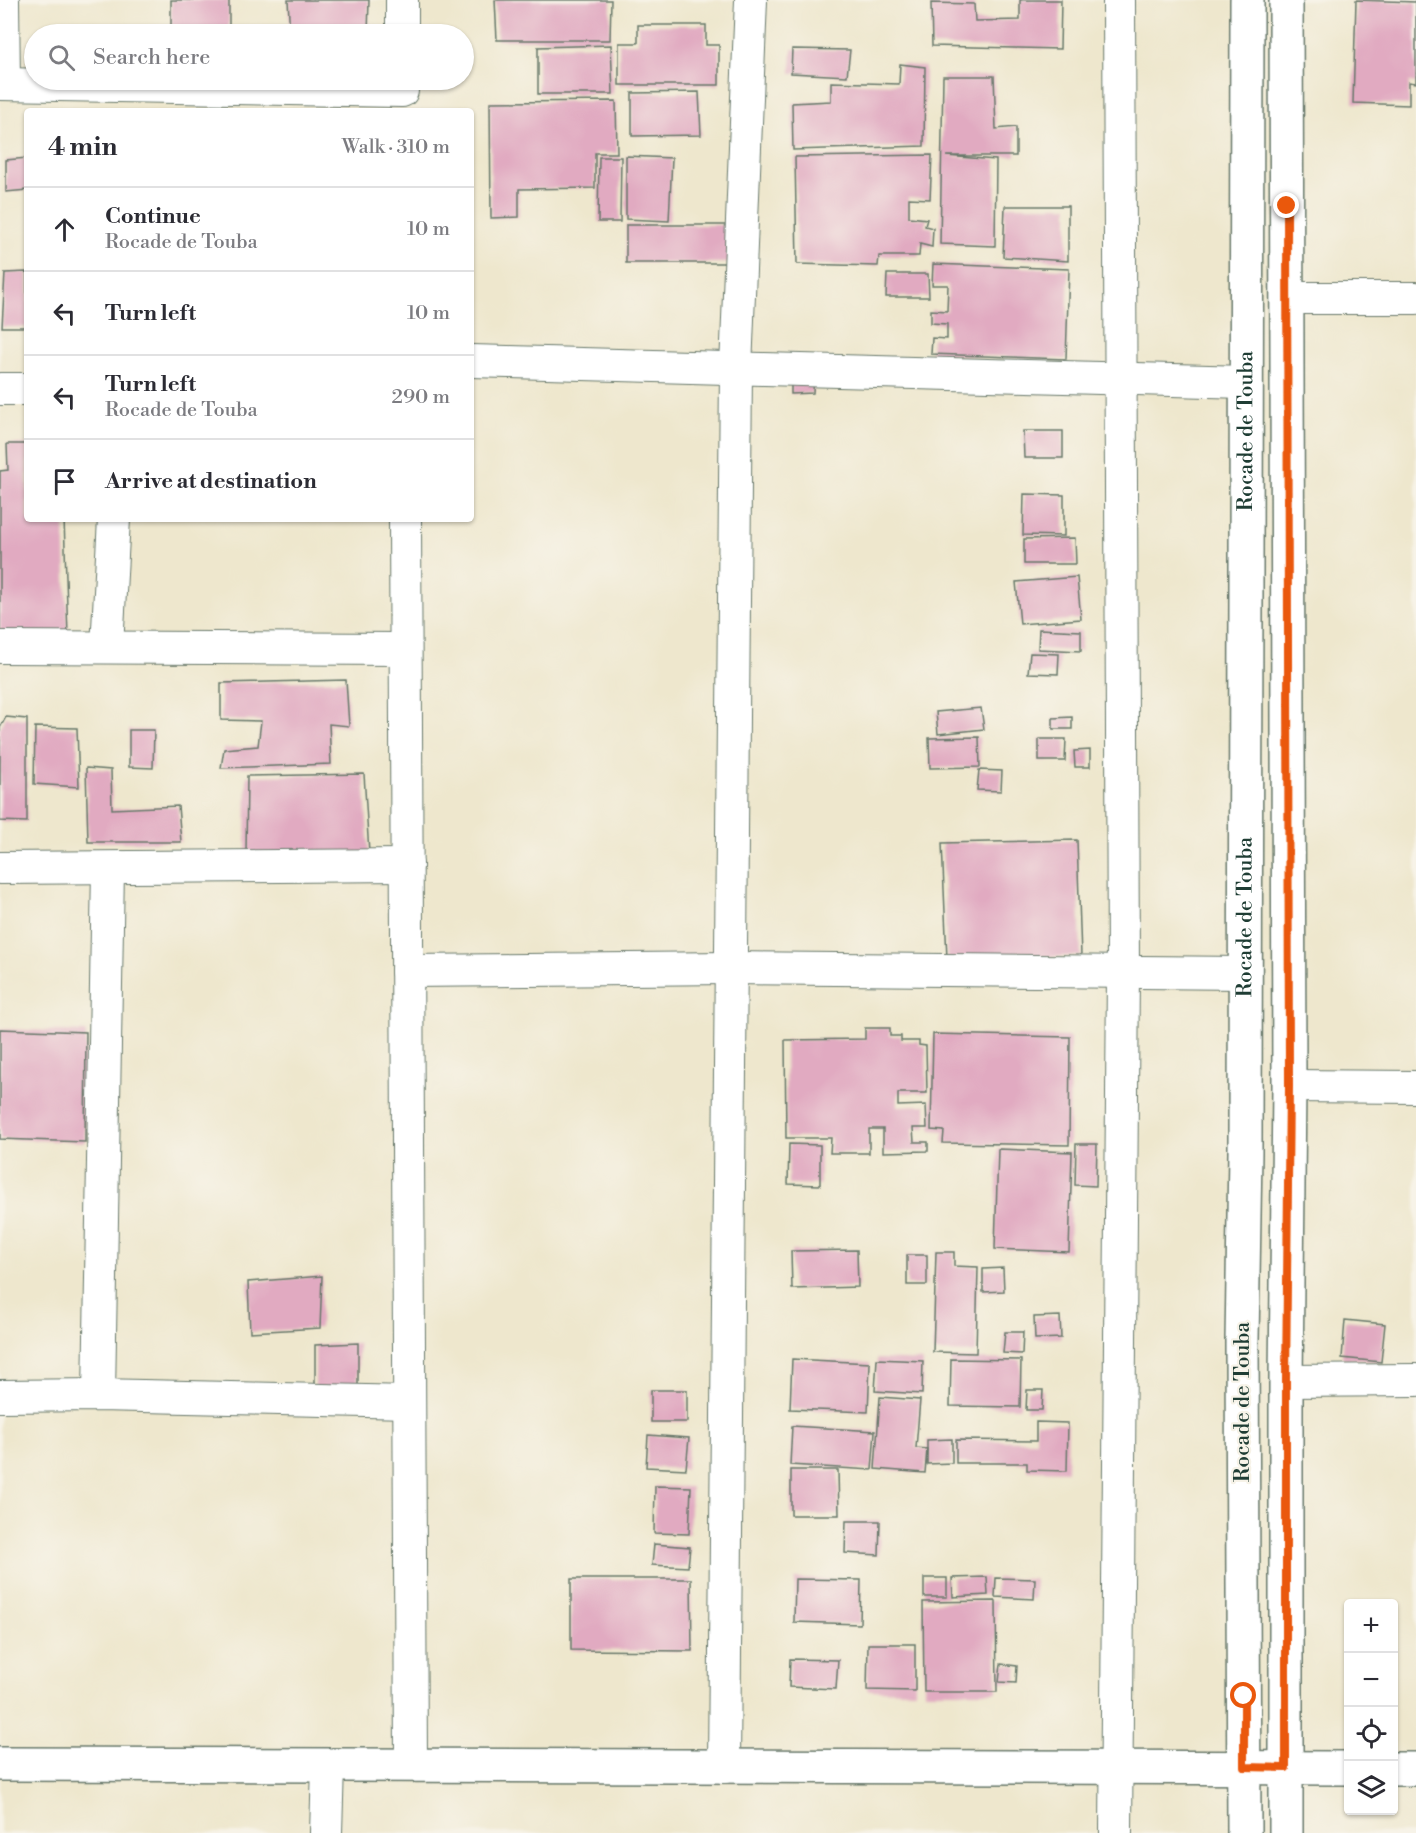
<!DOCTYPE html>
<html lang="en">
<head>
<meta charset="utf-8">
<style>
  :root { --surface:#fff; --page:#f7f7f7; --text:#2b2b33; --muted:#7c7c81; --line:#e1e1e2 }
  body { margin:0; font-family:"Libre Bodoni",serif; background:var(--page); color:var(--text) }
  .controls { position:absolute; right:18px; bottom:18px; display:grid; overflow:hidden; border-radius:6px; box-shadow:0 2px 4px #0004 }
  .controls button { width:54px; height:54px; display:grid; place-items:center; padding:0; border:0; border-bottom:2px solid var(--line); background:var(--surface); color:var(--text); font:30px sans-serif }
  .stop { position:absolute; width:18px; height:18px; margin:-14px; border:4px solid #ea580c; border-radius:50%; background:#fff }
  .stop.end { background:#ea580c; border-color:#fff; box-shadow:0 2px 6px #0008 }
  .list { margin:0; padding:0; list-style:none }
  h2 { display:flex; justify-content:space-between; align-items:center; height:78px; margin:0; padding:0 24px; font-size:26px }
  h2 small { font-size:20px; font-weight:400; color:var(--muted) }
  .list li { display:grid; grid-template-columns:39px 1fr auto; gap:18px; align-items:center; box-sizing:border-box; height:84px; padding:0 24px; border-top:2px solid var(--line) }
  .list b { display:block; font-size:22px; white-space:nowrap }
  .list p { margin:0; font-size:20px; white-space:nowrap; color:var(--muted) }
  .list em { font-size:20px; font-style:normal; color:var(--muted) }
  .icon { flex:none; width:33px; height:33px; fill:none; stroke:currentColor; stroke-width:2; stroke-linecap:round; stroke-linejoin:round }
  .map { position:relative; flex:none; width:1416px; height:1833px; overflow:hidden }
  .search { position:absolute; background:var(--surface); box-shadow:0 2px 4px #0004; left:24px; top:24px; width:450px; height:66px; display:flex; align-items:center; gap:15px; box-sizing:border-box; padding:0 21px; border-radius:33px; color:var(--muted); font-size:22px }
  .panel { position:absolute; background:var(--surface); box-shadow:0 2px 4px #0004; left:24px; top:108px; width:450px; height:414px; border-radius:6px }
  .map>svg:first-child { display:block }
  .building { fill:#e1aac1 }
  .lines { fill:none; stroke-linecap:round; stroke-linejoin:round }
  .minor-casing { stroke:#67786a; stroke-width:34 }
  .tertiary-casing { stroke:#67786a; stroke-width:36 }
  .primary-casing { stroke:#67786a; stroke-width:36 }
  .minor { stroke:#fff; stroke-width:32 }
  .tertiary { stroke:#fff; stroke-width:33 }
  .primary { stroke:#fff; stroke-width:33 }
  .route { stroke:#ea580c; stroke-width:8 }
  .labels { text-anchor:middle; dominant-baseline:central; stroke-width:4.5; stroke-linejoin:round; paint-order:stroke }
  .street-label { font-size:21px; fill:#1f3d34; stroke:#f7f3e8 }
</style>
</head>
<body>
<div class="map">
<svg width="1416" height="1833" viewBox="0 0 1416 1833">
  <rect width="100%" height="100%" fill="#f7f3e8"/>
  <filter id="ink" filterUnits="userSpaceOnUse"><feTurbulence type="fractalNoise" baseFrequency=".0167" numOctaves="2"/><feDisplacementMap in="SourceGraphic" scale="12" xChannelSelector="R" yChannelSelector="G"/><feConvolveMatrix kernelMatrix="1 2 1 2 8 2 1 2 1" color-interpolation-filters="sRGB"/></filter>
  <filter id="wash" filterUnits="userSpaceOnUse"><feTurbulence type="fractalNoise" baseFrequency=".008" numOctaves="4" result="noise"/><feDisplacementMap in="SourceGraphic" scale="24" xChannelSelector="R" yChannelSelector="G"/><feGaussianBlur stdDeviation="1.35" result="paint"/><feColorMatrix in="noise" values="0 0 0 0 0 0 0 0 0 0 0 0 0 0 0 0 0 1.4 0 .05"/><feComposite in="paint" operator="in"/></filter>
  <g filter="url(#wash)">
    <rect width="100%" height="100%" fill="#eee7cd"/>
    <g id="blocks">
      <g class="building">
        <rect x="171" y="0" width="58" height="34"/>
        <path d="M288 0H369L368 34H290Z"/>
        <path d="M495 0H611L610 40H497Z"/>
        <path d="M1020 0H1061L1060 49 932 46 931 3 974 4 975 21 1020 20Z"/>
        <path d="M1356 0 1416 2V83L1409 82V105L1353 103Z"/>
        <path d="M638 25H706V45H719V85H619V43H638Z"/>
        <path d="M611 45 613 94H538V47Z"/>
        <path d="M792 49 850 50 847 76 791 73Z"/>
        <path d="M900 64 925 67 924 146 793 150 792 103 831 101V82L899 84Z"/>
        <path d="M943 76H994L996 129 1016 127V156H946L996 160 995 246 940 244Z"/>
        <path d="M699 92 701 135 632 136V93Z"/>
        <path d="M616 101 617 153H595V188L519 189V217L491 218 490 102Z"/>
        <path d="M932 155 930 199 909 198V217L927 219 925 226 933 228 932 247 920 244 919 256H879L878 266 797 264 795 157Z"/>
        <path d="M626 156 672 158 669 221 626 219Z"/>
        <path d="M599 157H621L620 222H598Z"/>
        <path d="M27 158V190L6 192V160Z"/>
        <path d="M1005 206H1068V261L1003 257Z"/>
        <rect x="626" y="225" width="112" height="38"/>
        <path d="M933 264 1069 269 1066 359 931 354 932 338 947 339V324L931 323V310L947 311 948 285H932Z"/>
        <path d="M27 272V327H2L5 273Z"/>
        <path d="M887 274H928L929 297H886Z"/>
        <path d="M791 370 814 371 813 393 791 394Z"/>
        <path d="M1023 431H1063V458H1024Z"/>
        <path d="M7 444H27V519H64L68 636 0 638V471L8 470Z"/>
        <path d="M1024 494 1064 495V536L1023 535Z"/>
        <path d="M1075 538 1076 564H1024V539Z"/>
        <path d="M1077 577 1081 619 1020 624 1016 582Z"/>
        <path d="M1039 629 1081 631V651L1038 649Z"/>
        <path d="M1030 653 1059 654 1058 674 1028 673Z"/>
        <path d="M346 680 349 726 329 724 331 764 221 768 224 749 258 746 261 721 221 720V683Z"/>
        <path d="M981 708 984 729 938 734 936 712Z"/>
        <path d="M6 717 27 719V822L0 821V728Z"/>
        <path d="M1072 717V729H1053V718Z"/>
        <path d="M35 727 77 728 79 787 34 784Z"/>
        <path d="M129 730H154L153 768 129 767Z"/>
        <path d="M979 737 980 767 930 768 929 738Z"/>
        <path d="M1039 739H1066L1065 761H1039Z"/>
        <path d="M1090 750V767H1075L1074 751Z"/>
        <path d="M86 768 111 770 112 809 178 806 181 842H88Z"/>
        <path d="M979 770 1002 771 1001 791 977 790Z"/>
        <path d="M364 774 369 853 246 854 247 776Z"/>
        <path d="M1077 840 1081 956 947 959 942 843Z"/>
        <path d="M865 1028H890V1036H901V1041H919V1045L926 1046 927 1093H898V1106L926 1105 927 1128H913L914 1142H928V1151L883 1152V1129H869V1153H830L831 1138H786L785 1040 865 1039Z"/>
        <path d="M0 1029 86 1032 85 1142 0 1139Z"/>
        <path d="M933 1034 1070 1037 1069 1145 943 1143 944 1131 931 1130Z"/>
        <path d="M789 1144 820 1145V1185L788 1184Z"/>
        <path d="M1076 1144H1097L1096 1186 1075 1185Z"/>
        <path d="M998 1149 1072 1152 1069 1252 995 1249Z"/>
        <path d="M857 1250 858 1287 792 1289 791 1251Z"/>
        <path d="M936 1252H954V1266L978 1267 976 1353 933 1352Z"/>
        <rect x="907" y="1255" width="20" height="30"/>
        <path d="M1003 1268 1004 1291 983 1292V1269Z"/>
        <path d="M322 1276 320 1328 250 1332 248 1282Z"/>
        <path d="M1060 1316 1061 1338 1035 1339 1034 1317Z"/>
        <path d="M1345 1320 1385 1324 1381 1362 1342 1358Z"/>
        <path d="M1005 1332H1023L1022 1354 1003 1353Z"/>
        <path d="M358 1343V1387L315 1389V1345Z"/>
        <path d="M792 1359 870 1363 868 1412 790 1409Z"/>
        <path d="M877 1359 923 1361 922 1394 875 1391Z"/>
        <path d="M951 1359 1021 1360 1020 1407 950 1406Z"/>
        <rect x="651" y="1390" width="36" height="32"/>
        <path d="M1027 1390H1043L1042 1410H1026Z"/>
        <path d="M880 1397 920 1400 916 1448 927 1449 925 1473 875 1469Z"/>
        <path d="M1036 1422 1068 1423 1067 1471 1027 1470V1463H956V1440L1036 1441Z"/>
        <path d="M792 1426 875 1431 872 1470 790 1465Z"/>
        <path d="M648 1435 689 1438 686 1469 646 1467Z"/>
        <path d="M952 1439V1463L927 1464V1440Z"/>
        <path d="M791 1470H838L839 1515H791Z"/>
        <path d="M655 1486 691 1487 689 1534 654 1533Z"/>
        <path d="M846 1521H880L879 1555 845 1553Z"/>
        <path d="M654 1544 690 1547 688 1567 652 1565Z"/>
        <path d="M987 1577 988 1595 953 1597 952 1578Z"/>
        <rect x="924" y="1578" width="23" height="19"/>
        <path d="M996 1578 1035 1579 1034 1599 995 1597Z"/>
        <path d="M571 1579H691L692 1651 571 1650Z"/>
        <path d="M795 1579 861 1580 860 1624 794 1622Z"/>
        <path d="M996 1601 997 1692H924L923 1602Z"/>
        <path d="M868 1644H915V1691L867 1690Z"/>
        <path d="M790 1659 838 1660 836 1689 789 1687Z"/>
        <path d="M1001 1664 1017 1666 1016 1683 999 1682Z"/>
      </g>
    </g>
  </g>
  <g filter="url(#ink)">
    <use href="#blocks" fill-opacity="0" stroke="#67786a" stroke-width="1.5"/>
    <g class="lines">
      <g class="minor-casing">
        <g id="minor">
          <path d="M3 0 4 84"/>
          <path d="M402 0V34"/>
          <path d="M0 84 402 91"/>
          <path d="M1287 298H1416"/>
          <path d="M471 361 1245 382"/>
          <path d="M0 389H27"/>
          <path d="M405 519 411 1765"/>
          <path d="M0 647 405 649"/>
          <path d="M107 647 114 519"/>
          <path d="M0 868 407 865"/>
          <path d="M407 971 731 968 1245 973"/>
          <path d="M1289 1086 1416 1087"/>
          <path d="M1286 1381 1416 1380"/>
          <path d="M99 1395 108 868"/>
          <path d="M0 1396 99 1395 409 1402"/>
          <path d="M724 1767 736 368 751 0"/>
          <path d="M326 1833 328 1766"/>
          <path d="M1116 1833 1123 972 1119 0"/>
        </g>
      </g>
      <g class="tertiary-casing">
        <g id="tertiary">
          <path d="M0 1764 1348 1768"/>
          <path d="M1394 1769H1416"/>
        </g>
      </g>
      <g class="primary-casing">
        <g id="primary">
          <path d="M1286 0 1289 1086 1286 1381V1833"/>
          <path id="s1" d="M1244 1833 1242 1341 1245 1153 1247 0"/>
        </g>
      </g>
      <use href="#minor" class="minor"/>
      <use href="#tertiary" class="tertiary"/>
      <use href="#primary" class="primary"/>
    </g>
  </g>
  <g class="lines" filter="url(#ink)">
    <path class="route" d="M1244 1696V1767L1286 1768V1381L1289 1086 1287 206"/>
  </g>
  <g class="labels">
    <g class="street-label">
      <text stroke="none"><textPath href="#s1" startOffset="1402">Rocade de Touba</textPath></text>
      <text stroke="none"><textPath href="#s1" startOffset="916">Rocade de Touba</textPath></text>
      <text transform="translate(1243 1402) rotate(-90)">Rocade de Touba</text>
    </g>
  </g>
</svg>
<div class="controls">
<button>+</button>
<button>−</button>
<button><svg class="icon" aria-label="locate" viewBox="0 0 24 24"><circle cx="12" cy="12" r="6"/><path d="M12 2v4M12 18v4M2 12h4M18 12h4"/></svg></button>
<button><svg class="icon" aria-label="layers" viewBox="0 0 24 24"><path d="M12 4l9 5-9 5-9-5zM3 14l9 5 9-5"/></svg></button>
</div>
<div class="stop" style="left:1244px;top:1696px"></div>
<div class="stop end" style="left:1287px;top:206px"></div>
<div class="search"><svg class="icon" aria-label="search" viewBox="0 0 24 24"><circle cx="10" cy="10" r="6"/><path d="M15 15l6 6"/></svg>Search here</div>
<section class="panel">
<h2>4 min<small>Walk · 310 m</small></h2>
<ul class="list">
<li><svg class="icon" aria-label="ahead" viewBox="0 0 24 24"><path d="M12 20V5M6 11l6-6 6 6"/></svg><div><b>Continue</b><p>Rocade de Touba</p></div><em>10 m</em></li>
<li><svg class="icon" aria-label="left" viewBox="0 0 24 24"><path d="M17 20v-9H6M10 6l-5 5 5 5"/></svg><div><b>Turn left</b></div><em>10 m</em></li>
<li><svg class="icon" aria-label="left" viewBox="0 0 24 24"><path d="M17 20v-9H6M10 6l-5 5 5 5"/></svg><div><b>Turn left</b><p>Rocade de Touba</p></div><em>290 m</em></li>
<li><svg class="icon" aria-label="arrive" viewBox="0 0 24 24"><path d="M6 21V4h12l-3 4 3 4H6"/></svg><div><b>Arrive at destination</b></div></li>
</ul>
</section>
</div>
</body>
</html>
